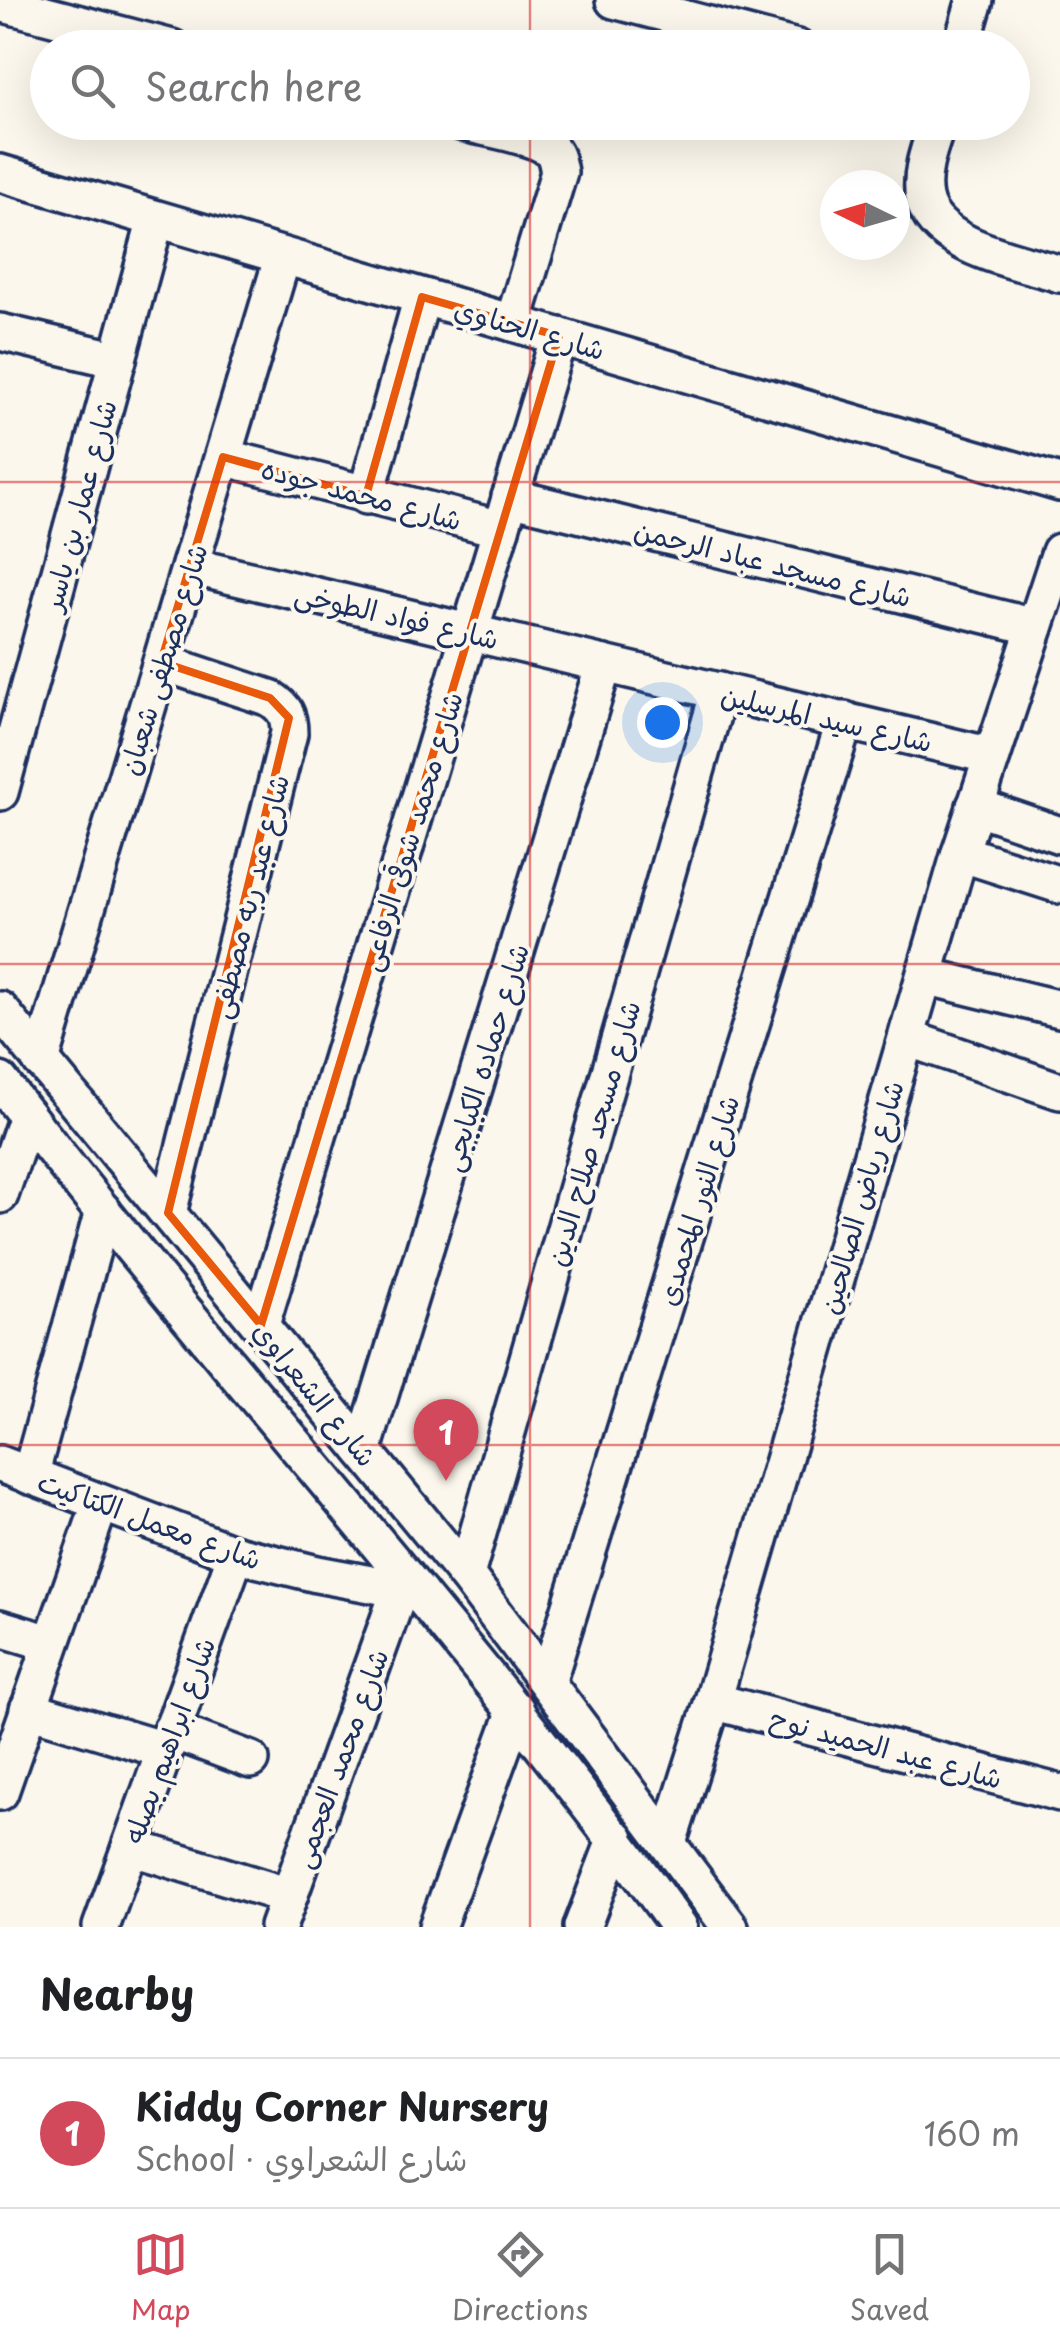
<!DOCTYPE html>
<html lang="en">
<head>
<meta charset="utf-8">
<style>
  :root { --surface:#fff; --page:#f6f6f6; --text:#202124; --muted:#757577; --line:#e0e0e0; --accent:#d1495b }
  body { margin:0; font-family:"Playpen Sans","Playpen Sans Arabic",sans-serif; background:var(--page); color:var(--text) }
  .compass { position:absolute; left:820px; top:170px; width:90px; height:90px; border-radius:50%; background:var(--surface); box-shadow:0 10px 40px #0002; rotate:275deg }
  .you { position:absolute; left:662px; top:722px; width:35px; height:35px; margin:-25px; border:8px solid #fff; border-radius:50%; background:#1a73e8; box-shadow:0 0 0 15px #1a73e833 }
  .badge { display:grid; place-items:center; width:65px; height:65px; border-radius:50%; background:var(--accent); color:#fff; font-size:32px; font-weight:700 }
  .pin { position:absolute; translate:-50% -82px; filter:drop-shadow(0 2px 5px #0008) }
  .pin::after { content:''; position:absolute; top:52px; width:35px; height:30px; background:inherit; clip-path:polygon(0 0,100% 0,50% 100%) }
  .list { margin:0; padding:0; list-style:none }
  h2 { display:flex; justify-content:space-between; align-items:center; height:130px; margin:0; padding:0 40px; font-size:42px }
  h2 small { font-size:32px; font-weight:400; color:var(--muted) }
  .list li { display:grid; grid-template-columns:65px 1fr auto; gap:30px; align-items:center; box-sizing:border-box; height:150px; padding:0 40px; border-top:2px solid var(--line) }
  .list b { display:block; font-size:38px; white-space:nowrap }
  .list p { margin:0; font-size:32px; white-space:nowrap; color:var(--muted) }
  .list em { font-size:32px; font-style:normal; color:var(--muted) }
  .icon { flex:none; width:55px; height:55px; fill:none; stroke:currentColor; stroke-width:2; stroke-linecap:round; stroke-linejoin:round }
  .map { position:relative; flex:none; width:1060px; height:1927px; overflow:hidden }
  .search { position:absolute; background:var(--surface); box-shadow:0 10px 40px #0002; left:30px; right:30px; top:30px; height:110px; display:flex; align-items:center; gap:25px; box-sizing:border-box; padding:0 35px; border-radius:55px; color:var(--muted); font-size:38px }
  .sheet { height:280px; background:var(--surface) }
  nav { display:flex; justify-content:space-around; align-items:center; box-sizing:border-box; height:140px; border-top:2px solid var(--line); background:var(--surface); font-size:28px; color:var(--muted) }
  nav a { display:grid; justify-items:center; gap:5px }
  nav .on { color:var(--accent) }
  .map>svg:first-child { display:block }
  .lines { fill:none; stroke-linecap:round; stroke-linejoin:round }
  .minor-casing { stroke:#1b2f5e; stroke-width:42 }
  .minor { stroke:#fbf7ec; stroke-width:35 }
  .marked { fill:none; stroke:#e8590c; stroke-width:8; stroke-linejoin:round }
  .grid { fill:none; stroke:#d62828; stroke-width:2.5; stroke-opacity:0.55 }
  .labels { text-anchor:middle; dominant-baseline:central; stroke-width:8; stroke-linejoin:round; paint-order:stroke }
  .street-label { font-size:28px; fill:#1b2f5e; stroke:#fbf7ec }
</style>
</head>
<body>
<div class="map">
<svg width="1060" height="1927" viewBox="0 0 1060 1927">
  <rect width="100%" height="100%" fill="#fbf7ec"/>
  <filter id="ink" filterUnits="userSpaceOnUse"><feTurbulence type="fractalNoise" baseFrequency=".01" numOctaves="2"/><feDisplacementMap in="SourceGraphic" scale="20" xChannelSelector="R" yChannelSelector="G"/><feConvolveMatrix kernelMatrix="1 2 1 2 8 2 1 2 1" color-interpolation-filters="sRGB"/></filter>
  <g filter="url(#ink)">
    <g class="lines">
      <g class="minor-casing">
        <g id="minor">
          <path d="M614 0 797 48"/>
          <path d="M0 3 172 48"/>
          <path d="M961 48 975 0"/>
          <path d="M461 122C482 128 534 135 550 149 557 155 557 164 559 172L513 323"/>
          <path d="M938 122C930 146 919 173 924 198 933 247 1020 261 1060 274"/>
          <path d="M0 173 1060 483"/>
          <path d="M0 332 118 360"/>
          <path d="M223 457 501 529"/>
          <path d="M366 496 422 297"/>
          <path d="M510 497 1035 627"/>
          <path d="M190 566 992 756"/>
          <path d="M161 662 270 698C285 708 289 715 289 733L168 1213"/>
          <path d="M0 792 156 219"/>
          <path d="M975 806 1060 835"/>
          <path d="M960 853 1060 885"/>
          <path d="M925 976 1060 1009"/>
          <path d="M0 1010 466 1575 730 1927"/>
          <path d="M907 1038 1060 1091"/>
          <path d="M41 1061 283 256"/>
          <path d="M0 1081C220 1368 468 1633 679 1927"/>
          <path d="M0 1195 27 1116"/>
          <path d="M261 1325 559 336"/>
          <path d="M363 1450 604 664"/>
          <path d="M0 1464 236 1554 317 1574 419 1593"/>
          <path d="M30 1476 103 1211"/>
          <path d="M466 1575 719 691"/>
          <path d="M0 1628 50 1643"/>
          <path d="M548 1680 845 720"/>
          <path d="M713 1701 1060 1793"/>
          <path d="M28 1709 164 1750"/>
          <path d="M171 1730 251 1760"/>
          <path d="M0 1792 100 1505"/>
          <path d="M668 1843 713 1701 960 853 1060 552"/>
          <path d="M130 1847 289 1896"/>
          <path d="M101 1927 236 1554"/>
          <path d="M278 1927 400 1589"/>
          <path d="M437 1927 516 1710"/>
          <path d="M582 1927 616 1838"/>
        </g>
      </g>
      <use href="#minor" class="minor"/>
    </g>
  </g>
  <path class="marked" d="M422 297 559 336 261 1325 168 1213 289 718 270 698 161 662 223 457 366 496Z"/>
  <path class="grid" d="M530 0V48M530 122V1927M0 482H1060M0 964H1060M0 1445H1060"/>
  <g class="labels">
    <g class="street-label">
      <text transform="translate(530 328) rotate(16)">شارع الحناوي</text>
      <text transform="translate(362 493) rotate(15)">شارع محمد جوده</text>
      <text transform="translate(78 505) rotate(-75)">شارع عمار بن ياسر</text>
      <text transform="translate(773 562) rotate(14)">شارع مسجد عباد الرحمن</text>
      <text transform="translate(397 615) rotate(13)">شارع فواد الطوخى</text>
      <text transform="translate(162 659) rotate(-73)">شارع مصطفى شعبان</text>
      <text transform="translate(827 717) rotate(13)">شارع سيد المرسلين</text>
      <text transform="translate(410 831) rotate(-73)">شارع محمد شوقى الرفاعى</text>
      <text transform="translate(248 896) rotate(-76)">شارع عبد ربه مصطفى</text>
      <text transform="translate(484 1057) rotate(-73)">شارع حماده الكبابجى</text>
      <text transform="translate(592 1133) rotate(-74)">شارع مسجد صلاح الدين</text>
      <text transform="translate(860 1197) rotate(-74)">شارع رياض الصالحين</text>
      <text transform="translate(697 1200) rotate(-73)">شارع النور المحمدى</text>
      <text transform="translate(316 1393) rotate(51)">شارع الشعراوي</text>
      <text transform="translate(150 1519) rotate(20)">شارع معمل الكتاكيت</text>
      <text transform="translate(168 1740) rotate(-70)">شارع ابراهيم بصله</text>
      <text transform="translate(886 1747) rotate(15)">شارع عبد الحميد نوح</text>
      <text transform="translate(339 1758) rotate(-70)">شارع محمد العجمى</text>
    </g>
  </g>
</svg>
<svg class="compass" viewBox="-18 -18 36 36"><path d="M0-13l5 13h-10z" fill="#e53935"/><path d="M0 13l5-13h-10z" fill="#757577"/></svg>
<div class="you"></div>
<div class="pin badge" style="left:446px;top:1481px">1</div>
<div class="search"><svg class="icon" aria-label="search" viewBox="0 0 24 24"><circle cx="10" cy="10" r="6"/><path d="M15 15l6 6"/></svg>Search here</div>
</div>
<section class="sheet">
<h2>Nearby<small></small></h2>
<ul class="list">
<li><span class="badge">1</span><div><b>Kiddy Corner Nursery</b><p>School · شارع الشعراوي</p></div><em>160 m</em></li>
</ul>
</section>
<nav>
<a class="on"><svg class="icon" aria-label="map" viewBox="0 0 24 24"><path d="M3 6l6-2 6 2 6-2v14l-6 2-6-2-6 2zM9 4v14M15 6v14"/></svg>Map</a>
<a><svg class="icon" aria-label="directions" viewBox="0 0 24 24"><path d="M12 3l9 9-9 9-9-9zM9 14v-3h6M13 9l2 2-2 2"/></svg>Directions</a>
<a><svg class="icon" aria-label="saved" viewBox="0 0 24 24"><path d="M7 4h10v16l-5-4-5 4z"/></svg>Saved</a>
</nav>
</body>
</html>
